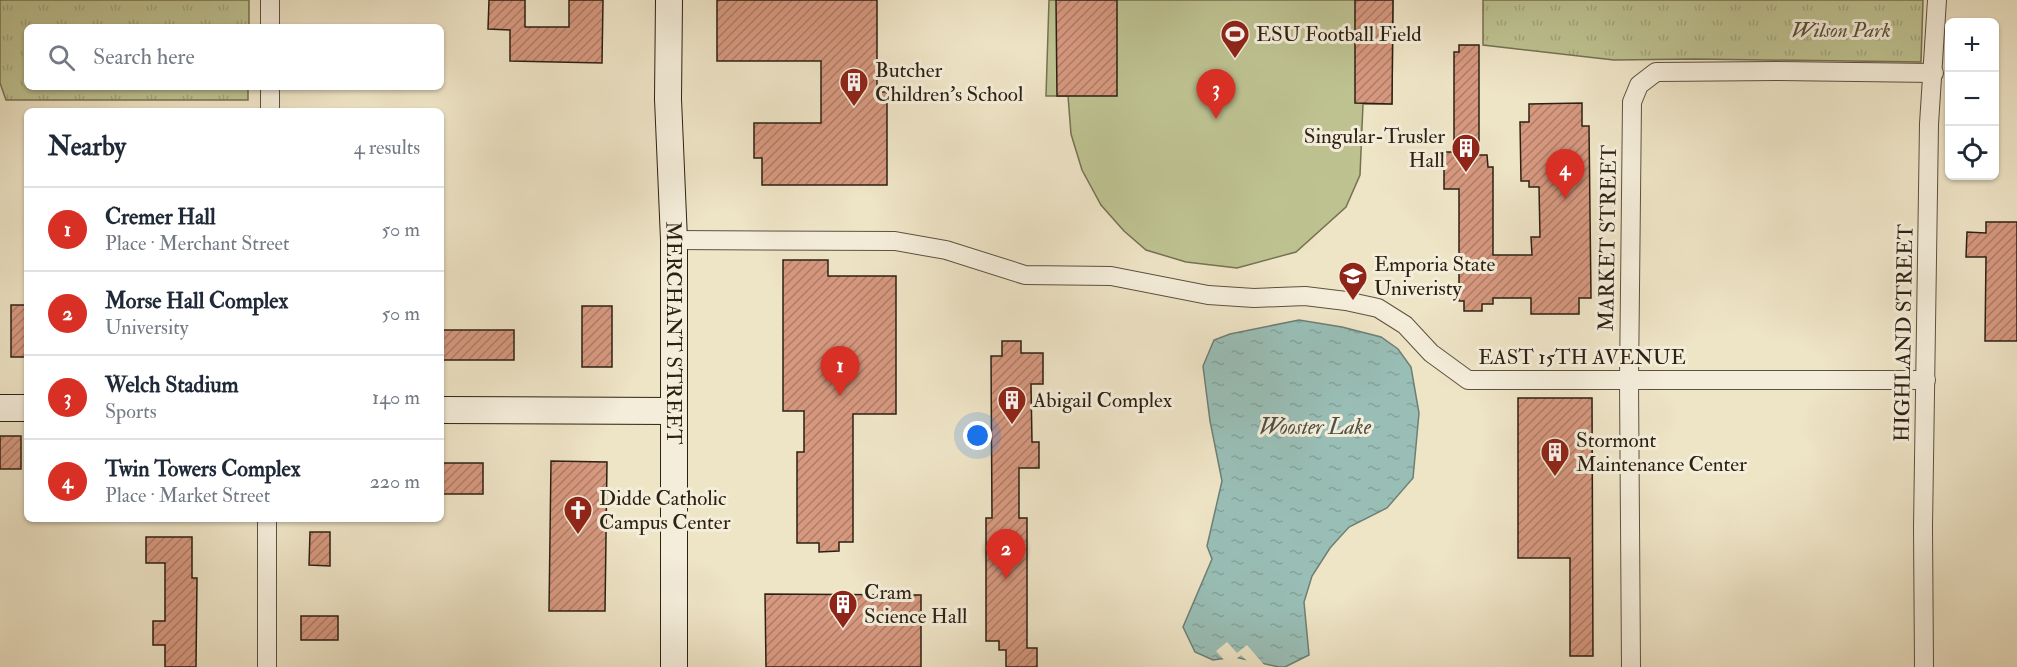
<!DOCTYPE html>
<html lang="en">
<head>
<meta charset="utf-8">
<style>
  :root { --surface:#fff; --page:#f6f6f7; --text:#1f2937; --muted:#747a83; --line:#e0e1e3; --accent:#d93025 }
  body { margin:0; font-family:"IM FELL Double Pica",serif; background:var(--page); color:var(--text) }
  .controls { position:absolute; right:18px; top:18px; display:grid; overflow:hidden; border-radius:9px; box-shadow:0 2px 4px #0004 }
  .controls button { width:54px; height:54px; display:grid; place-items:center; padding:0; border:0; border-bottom:2px solid var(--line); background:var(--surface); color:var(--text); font:30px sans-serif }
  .you { position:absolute; left:978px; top:436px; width:21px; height:21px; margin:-15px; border:4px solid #fff; border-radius:50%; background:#1a73e8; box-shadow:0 0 0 9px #1a73e833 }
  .badge { display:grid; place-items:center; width:39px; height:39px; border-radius:50%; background:var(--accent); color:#fff; font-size:20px; font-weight:700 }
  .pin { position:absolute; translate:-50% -50px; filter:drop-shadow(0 2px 3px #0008) }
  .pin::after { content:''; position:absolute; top:32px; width:21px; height:18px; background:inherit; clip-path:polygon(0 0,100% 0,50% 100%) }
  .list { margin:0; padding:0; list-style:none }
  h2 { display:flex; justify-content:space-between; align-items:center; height:78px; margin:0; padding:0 24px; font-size:26px }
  h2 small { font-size:20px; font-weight:400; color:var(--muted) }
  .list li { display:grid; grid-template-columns:39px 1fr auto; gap:18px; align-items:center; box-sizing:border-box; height:84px; padding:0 24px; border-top:2px solid var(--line) }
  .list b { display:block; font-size:22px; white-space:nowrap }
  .list p { margin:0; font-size:20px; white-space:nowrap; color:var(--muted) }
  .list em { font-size:20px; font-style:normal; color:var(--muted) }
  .icon { flex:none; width:33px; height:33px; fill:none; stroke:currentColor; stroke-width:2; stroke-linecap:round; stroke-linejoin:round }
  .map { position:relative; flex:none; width:2017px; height:667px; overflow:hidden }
  .search { position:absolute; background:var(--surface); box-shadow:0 2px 4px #0004; left:24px; top:24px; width:420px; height:66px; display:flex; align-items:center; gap:15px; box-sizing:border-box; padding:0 21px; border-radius:9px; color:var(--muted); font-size:22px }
  .panel { position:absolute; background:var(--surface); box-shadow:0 2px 4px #0004; left:24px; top:108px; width:420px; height:414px; border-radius:9px }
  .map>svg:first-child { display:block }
  .park { fill:url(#park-tufts); stroke:#757252; stroke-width:1.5 }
  .garden { fill:#bec291; stroke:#757252; stroke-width:1.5 }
  .water { fill:url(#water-ripples); stroke:#6d7f75; stroke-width:1.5 }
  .pier { fill:#eee4c6 }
  .building { fill:url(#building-hatch); stroke:#2c2113; stroke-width:1.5 }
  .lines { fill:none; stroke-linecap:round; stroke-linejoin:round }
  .street-casing { stroke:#5c5240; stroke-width:20 }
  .secondary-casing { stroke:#2c2113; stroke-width:28 }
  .street { stroke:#f4edda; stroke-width:18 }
  .secondary { stroke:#f4edda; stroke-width:26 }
  .labels { text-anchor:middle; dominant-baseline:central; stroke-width:6; stroke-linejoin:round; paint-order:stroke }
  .park-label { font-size:21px; font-style:italic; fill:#585139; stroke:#f4edda }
  .poi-label { font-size:21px; fill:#2c2113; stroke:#f4edda; text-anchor:start }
  .street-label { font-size:21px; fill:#2c2113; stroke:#f4edda }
  .water-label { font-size:22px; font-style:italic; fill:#4d5044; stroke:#f4edda }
</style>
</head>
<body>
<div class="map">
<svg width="2017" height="667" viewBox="0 0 2017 667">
  <defs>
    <pattern id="park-tufts" width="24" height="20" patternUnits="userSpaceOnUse" patternTransform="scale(1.5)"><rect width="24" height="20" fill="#bec291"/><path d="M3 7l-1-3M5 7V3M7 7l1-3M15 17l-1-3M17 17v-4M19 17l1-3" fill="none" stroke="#a3a67c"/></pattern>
    <pattern id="water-ripples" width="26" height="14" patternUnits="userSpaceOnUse" patternTransform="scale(1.5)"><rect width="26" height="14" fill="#99beb6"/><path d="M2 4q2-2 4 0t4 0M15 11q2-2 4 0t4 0" fill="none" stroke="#84a39c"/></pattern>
    <pattern id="building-hatch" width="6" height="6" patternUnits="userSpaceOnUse" patternTransform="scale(1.5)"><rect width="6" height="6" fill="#d6987f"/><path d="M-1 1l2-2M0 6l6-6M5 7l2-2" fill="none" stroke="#ae7c67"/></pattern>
  </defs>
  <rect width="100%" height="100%" fill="#eee4c6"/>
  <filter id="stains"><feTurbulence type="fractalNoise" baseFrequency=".00333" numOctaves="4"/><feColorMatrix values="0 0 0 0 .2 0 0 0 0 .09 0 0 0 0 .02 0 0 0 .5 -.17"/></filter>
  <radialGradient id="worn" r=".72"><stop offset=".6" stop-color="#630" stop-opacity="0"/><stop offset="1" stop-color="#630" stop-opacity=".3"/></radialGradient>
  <g class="park">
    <path d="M0 0H249V27H27V87H248V100H6L0 83Z"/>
    <path d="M1483 0H1923L1921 62 1695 59 1614 60 1483 45Z"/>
  </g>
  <path class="garden" d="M1049 0H1393L1392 104H1363L1360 175 1346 207 1296 252 1237 268 1186 262 1146 250 1124 231 1101 205 1082 170 1071 134 1068 96H1046Z"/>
  <path class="water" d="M1299 320 1342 327 1381 337 1398 349 1411 367 1419 413 1413 478 1387 508 1349 527 1330 548 1312 576 1304 602 1309 655 1285 667H1279L1235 657 1213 660 1195 652 1183 627 1212 559 1207 546 1222 481 1210 421 1203 366 1214 340 1230 334Z"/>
  <path class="pier" d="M1227 642 1237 653 1247 645 1266 667 1249 663 1241 655 1235 660 1225 661 1216 651Z"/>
  <g class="building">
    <path d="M489 0H525V27H569V0H603L602 63 510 61V30L488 29Z"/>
    <path d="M717 0H877V92H887V185H762V158H754V123H821V61H717Z"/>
    <path d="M1056 0H1117V96H1057Z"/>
    <path d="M1355 0H1393L1392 104 1355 103Z"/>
    <path d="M1459 45H1479V155H1487L1488 167H1493V255H1532L1531 237H1540L1539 187H1529V181H1521L1520 122H1529V104L1582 103V126H1589L1591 298H1579V314H1531V298H1493V304H1482V311H1464V301H1459V189H1444V152H1454V52H1459Z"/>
    <path d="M1986 222H2017V341H1985L1986 257H1966L1967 232 1986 233Z"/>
    <path d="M783 260H828V276H896V414H853V542H839V551L819 552V543H797V452H804V411H783Z"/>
    <rect x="11" y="305" width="16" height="52"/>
    <rect x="582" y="306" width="30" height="61"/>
    <rect x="441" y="330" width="73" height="30"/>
    <path d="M1002 341H1021V353H1043V384H1031L1032 442H1039V468H1019V518H1027V648H1037V667H1006V650H999V641H986V518H992L991 356H1002Z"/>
    <path d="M1518 398H1592L1593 656H1570V558H1518Z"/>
    <rect x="0" y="436" width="21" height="33"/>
    <path d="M551 461 607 462 605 611H549Z"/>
    <rect x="441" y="463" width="42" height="31"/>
    <path d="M310 532H330V566L309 565Z"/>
    <path d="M146 537H192V578H197L196 667H165V645H153V621H165V563H146Z"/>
    <path d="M765 594 921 595V667H766Z"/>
    <rect x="301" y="616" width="37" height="24"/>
  </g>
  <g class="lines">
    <g class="street-casing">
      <g id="street">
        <path d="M270 27V0"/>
        <path d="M270 111V87"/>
        <path d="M674 240 895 241 946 250 1025 275 1111 276 1208 295 1254 298 1305 296 1346 301 1378 308 1405 325 1431 353 1468 380H1926"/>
        <path d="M267 667V519"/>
        <path d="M1631 667 1629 381 1632 102 1639 85 1656 72 1777 71 1934 73"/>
        <path d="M1924 667 1923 527 1929 124 1937 0"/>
      </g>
    </g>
    <g class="secondary-casing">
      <g id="secondary">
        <path id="s1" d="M669 0 668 99 674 240V667"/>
        <path d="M0 408H27"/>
        <path d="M441 410 673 411"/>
      </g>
    </g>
    <use href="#street" class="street"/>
    <use href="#secondary" class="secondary"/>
  </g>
  <defs>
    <g id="stadium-pin" transform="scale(1.5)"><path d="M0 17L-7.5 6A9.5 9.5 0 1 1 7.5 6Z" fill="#8f2418" stroke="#f4edda"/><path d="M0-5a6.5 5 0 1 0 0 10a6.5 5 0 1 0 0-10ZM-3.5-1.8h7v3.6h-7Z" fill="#fff"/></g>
    <g id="building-pin" transform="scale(1.5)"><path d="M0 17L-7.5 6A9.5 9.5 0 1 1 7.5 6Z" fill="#8f2418" stroke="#f4edda"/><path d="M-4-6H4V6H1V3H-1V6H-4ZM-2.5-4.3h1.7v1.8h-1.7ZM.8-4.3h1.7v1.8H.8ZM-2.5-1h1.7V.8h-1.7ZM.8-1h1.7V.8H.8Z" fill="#fff"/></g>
    <g id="university-pin" transform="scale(1.5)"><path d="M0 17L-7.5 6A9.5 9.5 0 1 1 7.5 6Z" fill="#8f2418" stroke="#f4edda"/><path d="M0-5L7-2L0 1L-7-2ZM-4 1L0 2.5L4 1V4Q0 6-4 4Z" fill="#fff"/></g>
    <g id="church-pin" transform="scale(1.5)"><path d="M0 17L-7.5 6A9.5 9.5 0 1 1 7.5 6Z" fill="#8f2418" stroke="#f4edda"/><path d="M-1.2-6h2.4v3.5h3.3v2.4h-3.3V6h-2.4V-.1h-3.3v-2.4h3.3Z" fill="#fff"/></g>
  </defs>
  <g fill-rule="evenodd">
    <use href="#stadium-pin" x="1235" y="34"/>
    <use href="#building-pin" x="854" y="82"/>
    <use href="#building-pin" x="1466" y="148"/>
    <use href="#university-pin" x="1353" y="276"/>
    <use href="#building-pin" x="1012" y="400"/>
    <use href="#building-pin" x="1555" y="452"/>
    <use href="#church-pin" x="578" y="510"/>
    <use href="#building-pin" x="843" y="604"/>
  </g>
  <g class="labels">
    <g class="park-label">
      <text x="1841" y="30">Wilson Park</text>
    </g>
    <g class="poi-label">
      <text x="1256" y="34">ESU Football Field</text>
      <text x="875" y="70">Butcher<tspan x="875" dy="24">Children's School</tspan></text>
      <text x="1445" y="136" text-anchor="end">Singular-Trusler<tspan x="1445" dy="24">Hall</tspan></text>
      <text x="1374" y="264">Emporia State<tspan x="1374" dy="24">Univeristy</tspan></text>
      <text x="1033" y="400">Abigail Complex</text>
      <text x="1576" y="440">Stormont<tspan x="1576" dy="24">Maintenance Center</tspan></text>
      <text x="599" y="498">Didde Catholic<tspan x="599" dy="24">Campus Center</tspan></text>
      <text x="864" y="592">Cram<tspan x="864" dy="24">Science Hall</tspan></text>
    </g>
    <g class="street-label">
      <text transform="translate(1608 238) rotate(-89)">MARKET STREET</text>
      <text stroke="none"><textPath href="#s1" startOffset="333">MERCHANT STREET</textPath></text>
      <text transform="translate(1904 333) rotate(-89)">HIGHLAND STREET</text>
      <text x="1582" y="357">EAST 15TH AVENUE</text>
    </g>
    <g class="water-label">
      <text x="1315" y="427">Wooster Lake</text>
    </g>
  </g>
  <rect width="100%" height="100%" filter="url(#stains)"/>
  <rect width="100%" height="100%" fill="url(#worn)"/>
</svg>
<div class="controls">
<button>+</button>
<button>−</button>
<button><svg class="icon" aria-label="locate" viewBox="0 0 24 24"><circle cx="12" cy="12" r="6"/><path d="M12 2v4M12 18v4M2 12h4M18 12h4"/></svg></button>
</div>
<div class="you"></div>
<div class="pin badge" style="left:840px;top:396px">1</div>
<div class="pin badge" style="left:1006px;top:579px">2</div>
<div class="pin badge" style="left:1216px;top:119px">3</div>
<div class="pin badge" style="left:1565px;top:199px">4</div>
<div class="search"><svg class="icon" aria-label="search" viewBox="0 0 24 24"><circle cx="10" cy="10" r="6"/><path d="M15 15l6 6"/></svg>Search here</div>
<section class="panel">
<h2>Nearby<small>4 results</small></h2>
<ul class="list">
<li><span class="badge">1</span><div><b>Cremer Hall</b><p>Place · Merchant Street</p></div><em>50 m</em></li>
<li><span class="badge">2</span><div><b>Morse Hall Complex</b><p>University</p></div><em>50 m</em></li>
<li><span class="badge">3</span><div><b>Welch Stadium</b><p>Sports</p></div><em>140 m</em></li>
<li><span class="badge">4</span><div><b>Twin Towers Complex</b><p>Place · Market Street</p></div><em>220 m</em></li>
</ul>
</section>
</div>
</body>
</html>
